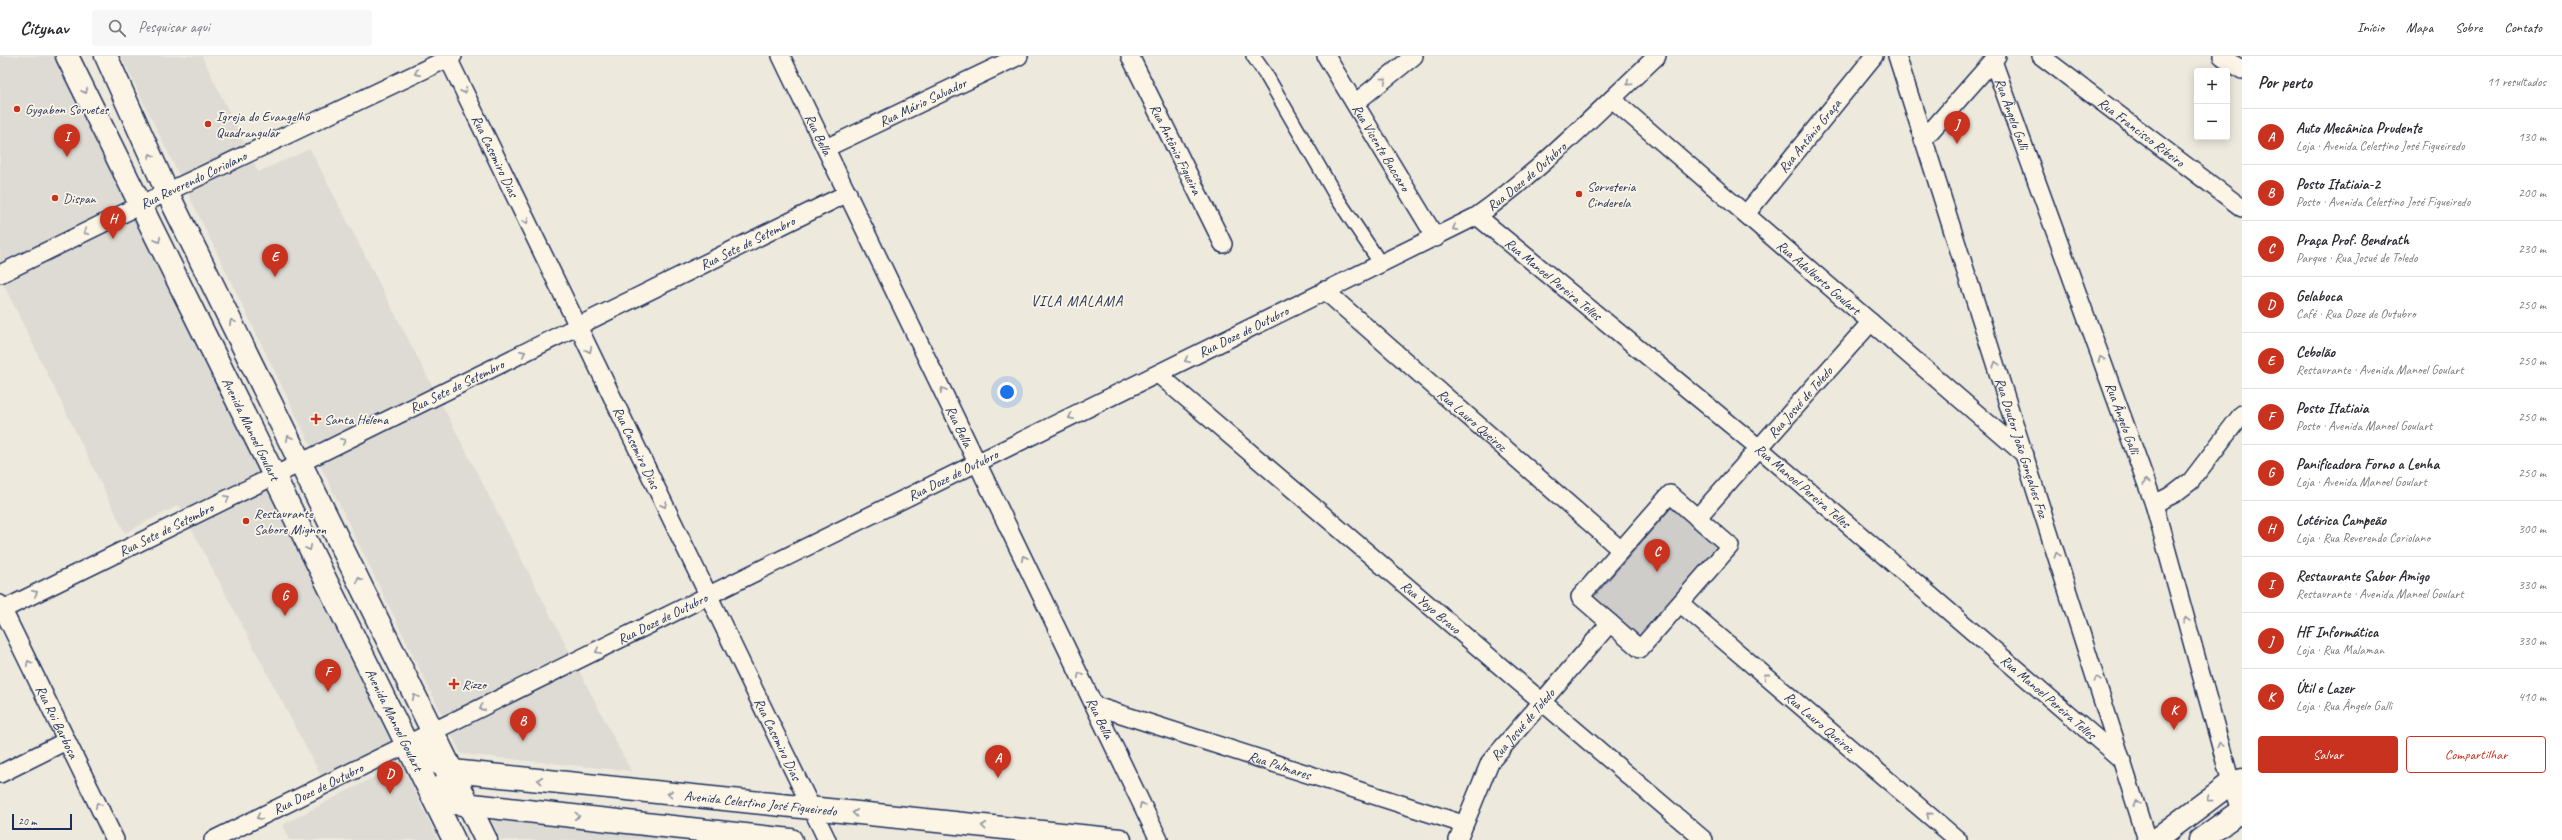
<!DOCTYPE html>
<html lang="pt">
<head>
<meta charset="utf-8">
<style>
  :root { --surface:#fff; --page:#f7f7f7; --text:#2b2b33; --muted:#7c7c81; --line:#e1e1e2; --accent:#c8321e }
  body { margin:0; font-family:Caveat,sans-serif; background:var(--page); color:var(--text) }
  .controls { position:absolute; right:12px; top:12px; display:grid; overflow:hidden; border-radius:4px; box-shadow:0 2px 10px #0003 }
  .controls button { width:36px; height:36px; display:grid; place-items:center; padding:0; border:0; border-bottom:1px solid var(--line); background:var(--surface); color:var(--text); font:20px sans-serif }
  .scale { position:absolute; left:12px; bottom:10px; width:60px; box-sizing:border-box; padding-left:4px; border:2px solid #1b2f5e; border-top:0; font-size:11px; line-height:14px; white-space:nowrap; color:#1b2f5e; -webkit-text-stroke:3px #fcf5e5; paint-order:stroke }
  .you { position:absolute; left:1007px; top:336px; width:14px; height:14px; margin:-10px; border:3px solid #fff; border-radius:50%; background:#1a73e8; box-shadow:0 0 0 6px #1a73e833 }
  .badge { display:grid; place-items:center; width:26px; height:26px; border-radius:50%; background:var(--accent); color:#fff; font-size:13px; font-weight:700 }
  .pin { position:absolute; translate:-50% -33px; filter:drop-shadow(0 1px 2px #0008) }
  .pin::after { content:''; position:absolute; top:21px; width:14px; height:12px; background:inherit; clip-path:polygon(0 0,100% 0,50% 100%) }
  .list { margin:0; padding:0; list-style:none }
  h2 { display:flex; justify-content:space-between; align-items:center; height:52px; margin:0; padding:0 16px; font-size:17px }
  h2 small { font-size:13px; font-weight:400; color:var(--muted) }
  .list li { display:grid; grid-template-columns:26px 1fr auto; gap:12px; align-items:center; box-sizing:border-box; height:56px; padding:0 16px; border-top:1px solid var(--line) }
  .list b { display:block; font-size:15px; white-space:nowrap }
  .list p { margin:0; font-size:13px; white-space:nowrap; color:var(--muted) }
  .list em { font-size:13px; font-style:normal; color:var(--muted) }
  .actions { display:flex; gap:8px; padding:12px 16px }
  .actions a { flex:1; padding:9px 0; border:1px solid var(--accent); border-radius:4px; text-align:center; font-size:14px; color:var(--accent) }
  .actions .main { background:var(--accent); color:#fff }
  .icon { flex:none; width:22px; height:22px; fill:none; stroke:currentColor; stroke-width:2; stroke-linecap:round; stroke-linejoin:round }
  .map { position:relative; flex:none; width:2242px; height:784px; overflow:hidden }
  header { display:flex; align-items:center; gap:24px; box-sizing:border-box; height:56px; padding:0 20px; background:var(--surface); border-bottom:1px solid var(--line) }
  header strong { font-size:19px }
  nav { display:flex; gap:22px; margin-inline-start:auto; font-size:14px }
  .search { width:280px; height:36px; background:var(--page); display:flex; align-items:center; gap:10px; box-sizing:border-box; padding:0 14px; border-radius:4px; color:var(--muted); font-size:15px }
  main { display:flex }
  aside { flex:1; background:var(--surface) }
  .map>svg:first-child { display:block }
  .built { fill:#dedbd4 }
  .green { fill:#cfcdca; stroke:#757e94 }
  .lines { fill:none; stroke-linecap:round; stroke-linejoin:round }
  .pedestrian-casing { stroke:#1b2f5e; stroke-width:16 }
  .minor-casing { stroke:#1b2f5e; stroke-width:20 }
  .tertiary-casing { stroke:#1b2f5e; stroke-width:25 }
  .secondary-casing { stroke:#1b2f5e; stroke-width:25 }
  .pedestrian { stroke:#fcf5e5; stroke-width:13 }
  .minor { stroke:#fcf5e5; stroke-width:17 }
  .tertiary { stroke:#fcf5e5; stroke-width:22 }
  .secondary { stroke:#fcf5e5; stroke-width:22 }
  .oneway { stroke:#8c92a2 }
  .poi-dot { fill:#c8321e; stroke:#fcf5e5; stroke-width:1.5 }
  .labels { text-anchor:middle; dominant-baseline:central; stroke-width:3.5; stroke-linejoin:round; paint-order:stroke }
  .street-label { font-size:14px; fill:#1b2f5e; stroke:#fcf5e5 }
  .poi-label { font-size:14px; fill:#1b2f5e; stroke:#fcf5e5; text-anchor:start }
  .neighbourhood-label { font-size:15px; letter-spacing:1px; fill:#1b2f5e; stroke:#fcf5e5 }
</style>
</head>
<body>
<header>
<strong>Citynav</strong>
<div class="search"><svg class="icon" aria-label="search" viewBox="0 0 24 24"><circle cx="10" cy="10" r="6"/><path d="M15 15l6 6"/></svg>Pesquisar aqui</div>
<nav><a>Início</a><a>Mapa</a><a>Sobre</a><a>Contato</a></nav>
</header>
<main>
<div class="map">
<svg width="2242" height="784" viewBox="0 0 2242 784">
  <rect width="100%" height="100%" fill="#eee9dd"/>
  <filter id="ink" filterUnits="userSpaceOnUse"><feTurbulence type="fractalNoise" baseFrequency=".025" numOctaves="2"/><feDisplacementMap in="SourceGraphic" scale="8" xChannelSelector="R" yChannelSelector="G"/><feConvolveMatrix kernelMatrix="1 2 1 2 8 2 1 2 1" color-interpolation-filters="sRGB"/></filter>
  <g filter="url(#ink)">
    <g class="built">
      <path d="M0 0H56L395 688 322 722 179 449 125 477 0 221Z"/>
      <path d="M121 0H202L258 116 310 93 631 715 461 698Z"/>
      <path d="M401 707 438 784H289L282 769Z"/>
      <path d="M489 759 715 784H501Z"/>
    </g>
    <path class="green" d="M1672 451 1719 491 1641 581 1594 541Z"/>
    <g class="lines">
      <g class="pedestrian-casing">
        <path id="pedestrian" d="M1253 0 1265 17 1337 142 1381 208"/>
      </g>
      <g class="minor-casing">
        <g id="minor">
          <path id="s1" d="M447 0 827 784"/>
          <path id="s2" d="M781 0 1159 784"/>
          <path id="s3" d="M1130 0 1223 188"/>
          <path id="s4" d="M1326 0 1436 182"/>
          <path id="s5" d="M1897 0 2147 784"/>
          <path id="s6" d="M2041 0 2242 152"/>
          <path d="M2222 0 2242 14"/>
          <path id="s7" d="M1993 5 2154 448 2231 727 2242 760"/>
          <path id="s8" d="M1612 43 2025 399"/>
          <path d="M1355 47 1414 0"/>
          <path d="M1923 84 1997 0"/>
          <path id="s9" d="M826 92 1019 0"/>
          <path id="s10" d="M1746 158 1874 0"/>
          <path id="s11" d="M1477 160 1759 392 2123 705"/>
          <path id="s12" d="M0 218 167 136 453 0"/>
          <path id="s13" d="M1324 234 1621 494"/>
          <path id="s14" d="M1158 318 1704 784"/>
          <path d="M1670 438 1730 490 1640 593 1580 541Z"/>
          <path d="M2154 448 2174 438 2191 425 2242 358"/>
          <path id="s15" d="M1697 462 1871 266"/>
          <path id="s16" d="M0 548 115 784"/>
          <path id="s17" d="M1681 548 1958 784"/>
          <path id="s18" d="M0 555 848 137"/>
          <path id="s19" d="M1096 650 1463 768"/>
          <path d="M0 718 66 685"/>
          <path id="s20" d="M213 784 1477 160C1543 113 1598 55 1657 0"/>
          <path id="s21" d="M1458 784 1490 706 1610 567"/>
        </g>
      </g>
      <g class="tertiary-casing">
        <g id="tertiary">
          <path id="s22" d="M407 689 452 715 1120 784"/>
          <path d="M452 715 436 745 791 784"/>
          <path d="M2155 784 2231 727 2242 724"/>
          <path d="M2200 784 2242 754"/>
        </g>
      </g>
      <g class="secondary-casing">
        <g id="secondary">
          <path id="s23" d="M67 0 454 784"/>
          <path d="M106 0 167 136 486 784"/>
        </g>
      </g>
      <use href="#pedestrian" class="pedestrian"/>
      <use href="#minor" class="minor"/>
      <use href="#tertiary" class="tertiary"/>
      <use href="#secondary" class="secondary"/>
    </g>
    <defs><path id="oneway-chevron" d="M-2-3.5L2.5 0L-2 3.5" fill="none" stroke-width="1.6" stroke-linecap="round" stroke-linejoin="round"/></defs>
    <g class="oneway">
      <use href="#oneway-chevron" transform="translate(417 17) rotate(155)"/>
      <use href="#oneway-chevron" transform="translate(1384 24) rotate(-39)"/>
      <use href="#oneway-chevron" transform="translate(1629 27) rotate(137)"/>
      <use href="#oneway-chevron" transform="translate(85 35) rotate(64)"/>
      <use href="#oneway-chevron" transform="translate(464 35) rotate(64)"/>
      <use href="#oneway-chevron" transform="translate(151 100) rotate(-114)"/>
      <use href="#oneway-chevron" transform="translate(526 165) rotate(64)"/>
      <use href="#oneway-chevron" transform="translate(1455 172) rotate(152)"/>
      <use href="#oneway-chevron" transform="translate(86 176) rotate(154)"/>
      <use href="#oneway-chevron" transform="translate(158 184) rotate(64)"/>
      <use href="#oneway-chevron" transform="translate(232 266) rotate(-116)"/>
      <use href="#oneway-chevron" transform="translate(589 294) rotate(64)"/>
      <use href="#oneway-chevron" transform="translate(523 297) rotate(-26)"/>
      <use href="#oneway-chevron" transform="translate(2101 303) rotate(-110)"/>
      <use href="#oneway-chevron" transform="translate(1187 304) rotate(153)"/>
      <use href="#oneway-chevron" transform="translate(1996 308) rotate(-108)"/>
      <use href="#oneway-chevron" transform="translate(943 334) rotate(-116)"/>
      <use href="#oneway-chevron" transform="translate(1071 361) rotate(154)"/>
      <use href="#oneway-chevron" transform="translate(289 382) rotate(-116)"/>
      <use href="#oneway-chevron" transform="translate(343 385) rotate(-26)"/>
      <use href="#oneway-chevron" transform="translate(2146 426) rotate(-110)"/>
      <use href="#oneway-chevron" transform="translate(227 442) rotate(-26)"/>
      <use href="#oneway-chevron" transform="translate(664 449) rotate(64)"/>
      <use href="#oneway-chevron" transform="translate(309 492) rotate(64)"/>
      <use href="#oneway-chevron" transform="translate(2057 499) rotate(-108)"/>
      <use href="#oneway-chevron" transform="translate(1024 502) rotate(-116)"/>
      <use href="#oneway-chevron" transform="translate(359 524) rotate(-116)"/>
      <use href="#oneway-chevron" transform="translate(35 537) rotate(-26)"/>
      <use href="#oneway-chevron" transform="translate(2186 564) rotate(-105)"/>
      <use href="#oneway-chevron" transform="translate(598 595) rotate(154)"/>
      <use href="#oneway-chevron" transform="translate(29 607) rotate(-116)"/>
      <use href="#oneway-chevron" transform="translate(1080 619) rotate(-116)"/>
      <use href="#oneway-chevron" transform="translate(1766 620) rotate(-140)"/>
      <use href="#oneway-chevron" transform="translate(2097 623) rotate(-108)"/>
      <use href="#oneway-chevron" transform="translate(415 641) rotate(-116)"/>
      <use href="#oneway-chevron" transform="translate(482 652) rotate(154)"/>
      <use href="#oneway-chevron" transform="translate(2220 689) rotate(-105)"/>
      <use href="#oneway-chevron" transform="translate(540 724) rotate(-174)"/>
      <use href="#oneway-chevron" transform="translate(670 738) rotate(-174)"/>
      <use href="#oneway-chevron" transform="translate(2209 743) rotate(143)"/>
      <use href="#oneway-chevron" transform="translate(2136 747) rotate(-107)"/>
      <use href="#oneway-chevron" transform="translate(98 749) rotate(-116)"/>
      <use href="#oneway-chevron" transform="translate(1142 749) rotate(-115)"/>
      <use href="#oneway-chevron" transform="translate(855 757) rotate(-174)"/>
      <use href="#oneway-chevron" transform="translate(1929 759) rotate(-140)"/>
      <use href="#oneway-chevron" transform="translate(577 760) rotate(6)"/>
      <use href="#oneway-chevron" transform="translate(259 761) rotate(154)"/>
      <use href="#oneway-chevron" transform="translate(984 770) rotate(-174)"/>
    </g>
  </g>
  <g class="poi-dot">
    <circle cx="17" cy="53" r="4"/>
    <circle cx="208" cy="68" r="4"/>
    <circle cx="1579" cy="138" r="4"/>
    <circle cx="55" cy="142" r="4"/>
    <path d="M314 357h4v4h4v4h-4v4h-4v-4h-4v-4h4z"/>
    <circle cx="246" cy="465" r="4"/>
    <path d="M452 622h4v4h4v4h-4v4h-4v-4h-4v-4h4z"/>
  </g>
  <g class="labels">
    <g class="street-label">
      <text stroke="none"><textPath href="#s9" startOffset="107">Rua Mário Salvador</textPath></text>
      <text stroke="none"><textPath href="#s7" startOffset="56">Rua Ângelo Galli</textPath></text>
      <text stroke="none"><textPath href="#s6" startOffset="126">Rua Francisco Ribeiro</textPath></text>
      <text stroke="none"><textPath href="#s2" startOffset="87">Rua Bella</textPath></text>
      <text stroke="none"><textPath href="#s10" startOffset="101">Rua Antônio Graça</textPath></text>
      <text stroke="none"><textPath href="#s4" startOffset="107">Rua Vicente Baccaro</textPath></text>
      <text stroke="none"><textPath href="#s3" startOffset="104">Rua Antônio Figueira</textPath></text>
      <text stroke="none"><textPath href="#s1" startOffset="111">Rua Casemiro Dias</textPath></text>
      <text stroke="none"><textPath href="#s20" startOffset="1473">Rua Doze de Outubro</textPath></text>
      <text stroke="none"><textPath href="#s12" startOffset="215">Rua Reverendo Coriolano</textPath></text>
      <text stroke="none"><textPath href="#s18" startOffset="833">Rua Sete de Setembro</textPath></text>
      <text stroke="none"><textPath href="#s8" startOffset="273">Rua Adalberto Goulart</textPath></text>
      <text stroke="none"><textPath href="#s11" startOffset="99">Rua Manoel Pereira Telles</textPath></text>
      <text stroke="none"><textPath href="#s20" startOffset="1149">Rua Doze de Outubro</textPath></text>
      <text stroke="none"><textPath href="#s18" startOffset="509">Rua Sete de Setembro</textPath></text>
      <text stroke="none"><textPath href="#s15" startOffset="155">Rua Josué de Toledo</textPath></text>
      <text stroke="none"><textPath href="#s7" startOffset="380">Rua Ângelo Galli</textPath></text>
      <text stroke="none"><textPath href="#s13" startOffset="197">Rua Lauro Queiroz</textPath></text>
      <text stroke="none"><textPath href="#s2" startOffset="411">Rua Bella</textPath></text>
      <text stroke="none"><textPath href="#s23" startOffset="416">Avenida Manoel Goulart</textPath></text>
      <text stroke="none"><textPath href="#s1" startOffset="435">Rua Casemiro Dias</textPath></text>
      <text stroke="none"><textPath href="#s5" startOffset="411">Rua Doutor João Gonçalves Foz</textPath></text>
      <text stroke="none"><textPath href="#s20" startOffset="825">Rua Doze de Outubro</textPath></text>
      <text stroke="none"><textPath href="#s11" startOffset="423">Rua Manoel Pereira Telles</textPath></text>
      <text stroke="none"><textPath href="#s18" startOffset="185">Rua Sete de Setembro</textPath></text>
      <text stroke="none"><textPath href="#s14" startOffset="359">Rua Yoyo Bravo</textPath></text>
      <text stroke="none"><textPath href="#s20" startOffset="501">Rua Doze de Outubro</textPath></text>
      <text stroke="none"><textPath href="#s11" startOffset="747">Rua Manoel Pereira Telles</textPath></text>
      <text stroke="none"><textPath href="#s2" startOffset="735">Rua Bella</textPath></text>
      <text stroke="none"><textPath href="#s23" startOffset="740">Avenida Manoel Goulart</textPath></text>
      <text stroke="none"><textPath href="#s16" startOffset="131">Rua Rui Barbosa</textPath></text>
      <text stroke="none"><textPath href="#s17" startOffset="182">Rua Lauro Queiroz</textPath></text>
      <text stroke="none"><textPath href="#s21" startOffset="134">Rua Josué de Toledo</textPath></text>
      <text stroke="none"><textPath href="#s1" startOffset="759">Rua Casemiro Dias</textPath></text>
      <text stroke="none"><textPath href="#s19" startOffset="193">Rua Palmares</textPath></text>
      <text stroke="none"><textPath href="#s20" startOffset="117">Rua Doze de Outubro</textPath></text>
      <text stroke="none"><textPath href="#s22" startOffset="362">Avenida Celestino José Figueiredo</textPath></text>
    </g>
    <g class="poi-label">
      <text x="25" y="53">Gygabon Sorvetes</text>
      <text x="216" y="60">Igreja do Evangelho<tspan x="216" dy="16">Quadrangular</tspan></text>
      <text x="1587" y="130">Sorveteria<tspan x="1587" dy="16">Cinderela</tspan></text>
      <text x="63" y="142">Dispan</text>
      <text x="324" y="363">Santa Helena</text>
      <text x="254" y="457">Restaurante<tspan x="254" dy="16">Sabore Mignon</tspan></text>
      <text x="462" y="628">Rizzo</text>
    </g>
    <g class="neighbourhood-label">
      <text x="1077" y="245">VILA MALAMA</text>
    </g>
  </g>
</svg>
<div class="controls">
<button>+</button>
<button>−</button>
</div>
<div class="scale">20 m</div>
<div class="you"></div>
<div class="pin badge" style="left:998px;top:722px">A</div>
<div class="pin badge" style="left:523px;top:685px">B</div>
<div class="pin badge" style="left:1657px;top:516px">C</div>
<div class="pin badge" style="left:390px;top:738px">D</div>
<div class="pin badge" style="left:275px;top:221px">E</div>
<div class="pin badge" style="left:328px;top:636px">F</div>
<div class="pin badge" style="left:285px;top:560px">G</div>
<div class="pin badge" style="left:113px;top:183px">H</div>
<div class="pin badge" style="left:67px;top:101px">I</div>
<div class="pin badge" style="left:1957px;top:88px">J</div>
<div class="pin badge" style="left:2174px;top:674px">K</div>
</div>
<aside>
<h2>Por perto<small>11 resultados</small></h2>
<ul class="list">
<li><span class="badge">A</span><div><b>Auto Mecânica Prudente</b><p>Loja · Avenida Celestino José Figueiredo</p></div><em>130 m</em></li>
<li><span class="badge">B</span><div><b>Posto Itatiaia-2</b><p>Posto · Avenida Celestino José Figueiredo</p></div><em>200 m</em></li>
<li><span class="badge">C</span><div><b>Praça Prof. Bendrath</b><p>Parque · Rua Josué de Toledo</p></div><em>230 m</em></li>
<li><span class="badge">D</span><div><b>Gelaboca</b><p>Café · Rua Doze de Outubro</p></div><em>250 m</em></li>
<li><span class="badge">E</span><div><b>Cebolão</b><p>Restaurante · Avenida Manoel Goulart</p></div><em>250 m</em></li>
<li><span class="badge">F</span><div><b>Posto Itatiaia</b><p>Posto · Avenida Manoel Goulart</p></div><em>250 m</em></li>
<li><span class="badge">G</span><div><b>Panificadora Forno a Lenha</b><p>Loja · Avenida Manoel Goulart</p></div><em>250 m</em></li>
<li><span class="badge">H</span><div><b>Lotérica Campeão</b><p>Loja · Rua Reverendo Coriolano</p></div><em>300 m</em></li>
<li><span class="badge">I</span><div><b>Restaurante Sabor Amigo</b><p>Restaurante · Avenida Manoel Goulart</p></div><em>330 m</em></li>
<li><span class="badge">J</span><div><b>HF Informática</b><p>Loja · Rua Malaman</p></div><em>330 m</em></li>
<li><span class="badge">K</span><div><b>Útil e Lazer</b><p>Loja · Rua Ângelo Galli</p></div><em>410 m</em></li>
</ul>
<div class="actions"><a class="main">Salvar</a><a>Compartilhar</a></div>
</aside>
</main>
</body>
</html>
